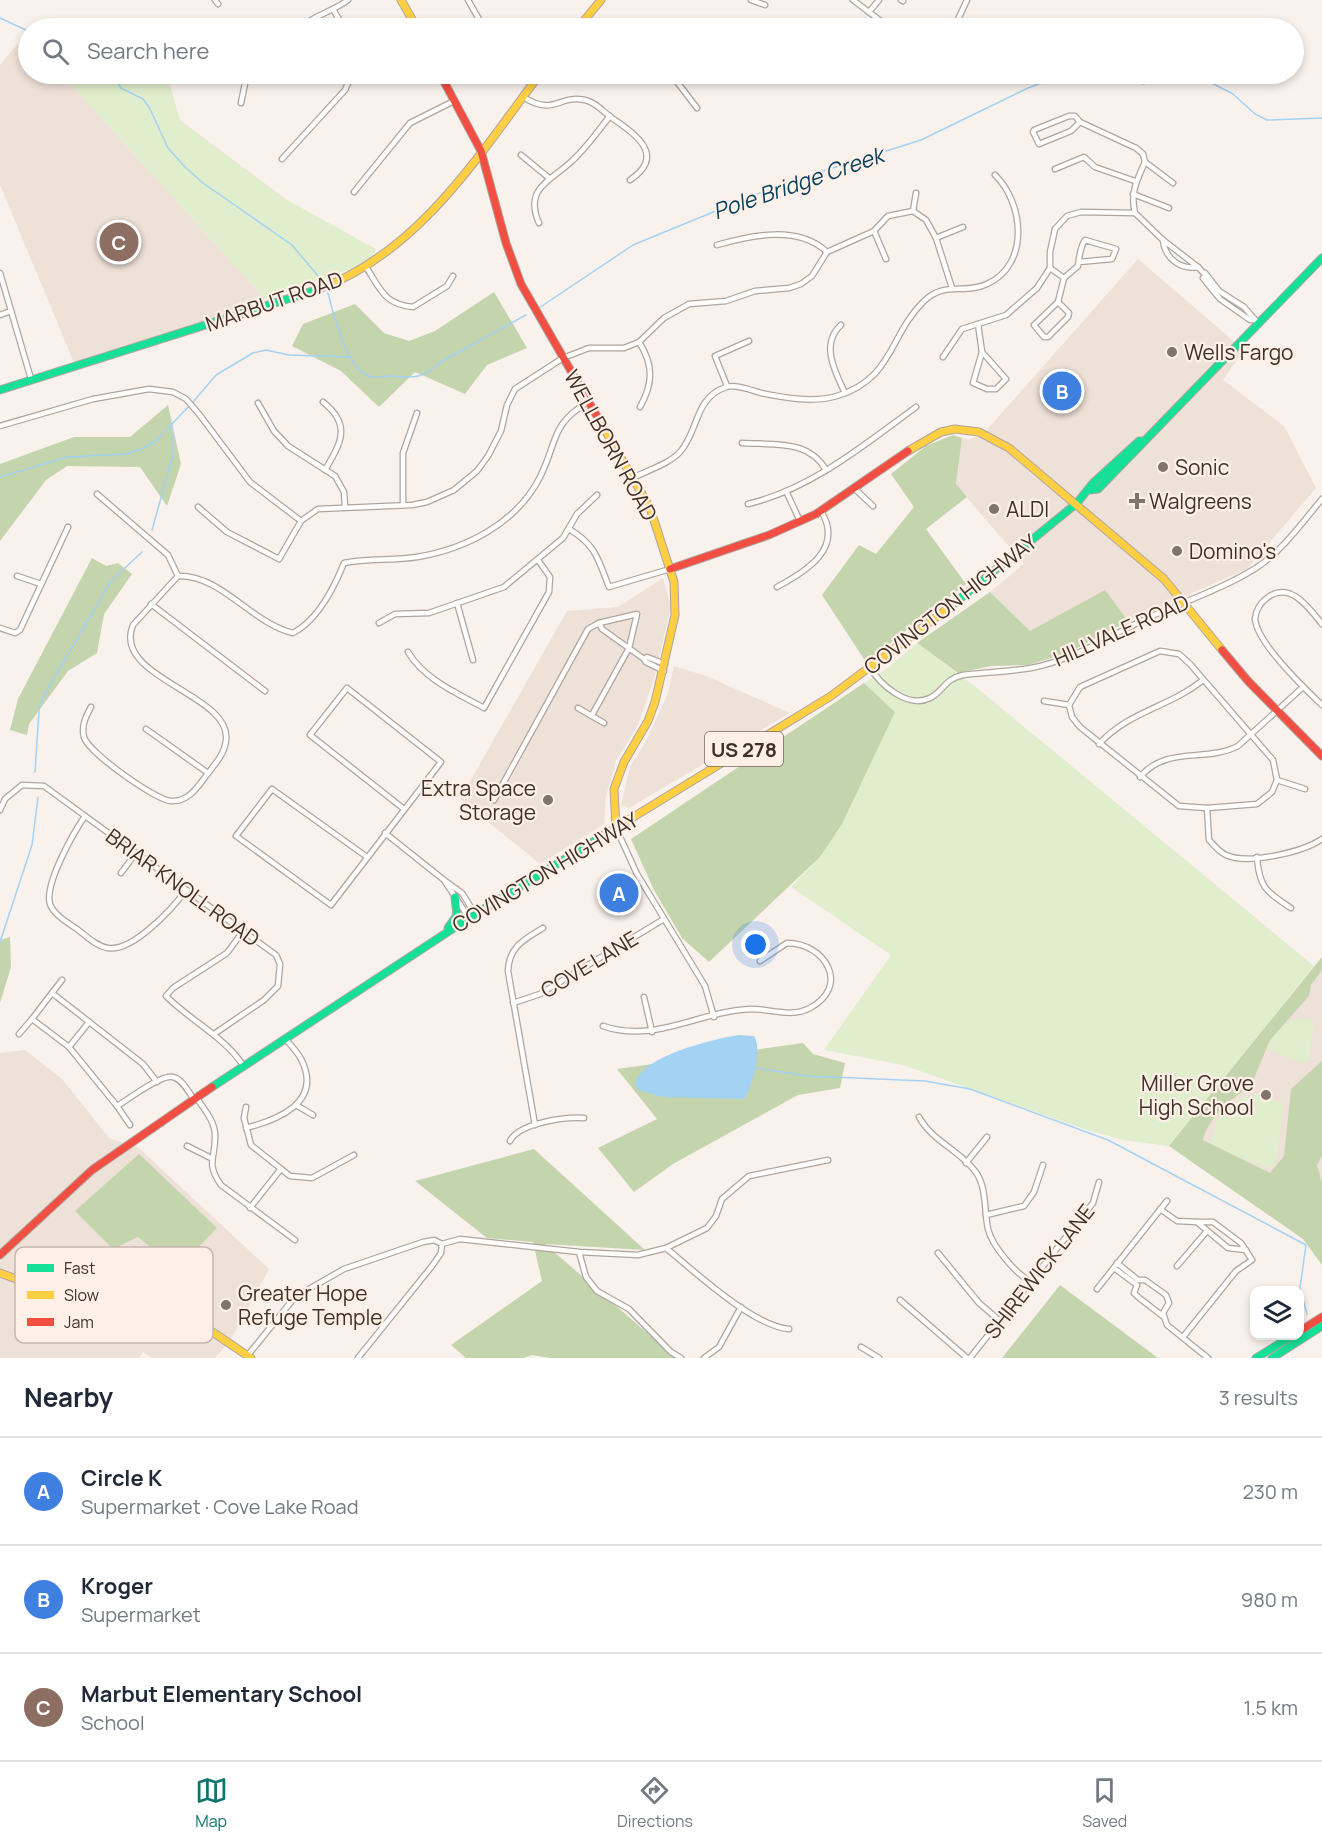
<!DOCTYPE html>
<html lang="en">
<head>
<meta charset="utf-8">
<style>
  :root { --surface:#fff; --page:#f2f2f3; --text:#1f2937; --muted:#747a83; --line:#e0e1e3; --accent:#0f766e }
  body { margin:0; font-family:Manrope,sans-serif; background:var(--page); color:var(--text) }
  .controls { position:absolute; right:18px; bottom:18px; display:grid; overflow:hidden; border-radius:12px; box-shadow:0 3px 9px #0003 }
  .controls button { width:54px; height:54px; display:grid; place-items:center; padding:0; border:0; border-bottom:2px solid var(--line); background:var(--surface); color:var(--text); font:30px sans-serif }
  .you { position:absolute; left:756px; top:945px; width:21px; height:21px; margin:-15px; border:4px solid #fff; border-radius:50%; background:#1a73e8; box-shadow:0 0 0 9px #1a73e833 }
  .badge { display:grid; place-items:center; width:39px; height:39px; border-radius:50%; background:var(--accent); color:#fff; font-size:20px; font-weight:700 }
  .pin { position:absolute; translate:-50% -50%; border:3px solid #fff; box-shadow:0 2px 6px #0006 }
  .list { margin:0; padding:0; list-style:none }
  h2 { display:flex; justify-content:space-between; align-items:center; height:78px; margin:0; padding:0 24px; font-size:26px }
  h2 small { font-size:20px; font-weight:400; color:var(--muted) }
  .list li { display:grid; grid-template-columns:39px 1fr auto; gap:18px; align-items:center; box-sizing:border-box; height:108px; padding:0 24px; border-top:2px solid var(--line) }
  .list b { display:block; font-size:22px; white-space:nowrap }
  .list p { margin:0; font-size:20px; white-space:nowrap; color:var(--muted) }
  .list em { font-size:20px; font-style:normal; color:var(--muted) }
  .icon { flex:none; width:33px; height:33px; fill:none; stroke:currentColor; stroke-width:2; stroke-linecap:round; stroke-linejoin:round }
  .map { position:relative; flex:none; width:1322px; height:1358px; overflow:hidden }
  .search { position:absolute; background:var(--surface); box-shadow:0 3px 9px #0003; left:18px; right:18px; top:18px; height:66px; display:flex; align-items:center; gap:15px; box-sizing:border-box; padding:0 21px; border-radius:33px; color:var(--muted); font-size:22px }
  .sheet { height:402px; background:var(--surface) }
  nav { display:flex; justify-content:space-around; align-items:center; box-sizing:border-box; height:84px; border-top:2px solid var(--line); background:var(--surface); font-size:16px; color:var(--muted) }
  nav a { display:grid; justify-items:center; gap:3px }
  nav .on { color:var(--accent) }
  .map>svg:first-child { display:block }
  .built { fill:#eee1d8 }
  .green { fill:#e1eecd }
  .forest { fill:#c4d4ad }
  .water { fill:#a4d2f3 }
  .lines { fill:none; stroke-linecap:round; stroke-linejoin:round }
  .stream { stroke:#a4d2f3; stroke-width:1.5 }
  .street-casing { stroke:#afa59f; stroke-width:7 }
  .fast-casing { stroke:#afa59f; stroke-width:9 }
  .slow-casing { stroke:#afa59f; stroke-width:9 }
  .jam-casing { stroke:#afa59f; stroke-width:9 }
  .street { stroke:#fefdfc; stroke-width:4.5 }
  .fast { stroke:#16e098; stroke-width:7 }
  .slow { stroke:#ffcf43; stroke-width:7 }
  .jam { stroke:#f24e42; stroke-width:7 }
  .poi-dot { fill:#80746d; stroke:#fef0e7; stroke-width:2 }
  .labels { text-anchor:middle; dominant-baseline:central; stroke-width:4.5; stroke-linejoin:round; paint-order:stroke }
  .shield { fill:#fef0e7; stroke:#786a61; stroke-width:1.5 }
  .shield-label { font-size:20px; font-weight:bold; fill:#3f3128 }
  .street-label { font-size:21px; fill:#3f3128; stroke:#fef0e7 }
  .poi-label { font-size:21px; fill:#3f3128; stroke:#fef0e7; text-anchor:start }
  .water-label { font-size:22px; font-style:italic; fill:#074160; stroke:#fef0e7 }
  .key { fill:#fef0e7; stroke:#c5b7ae; stroke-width:1.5 }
  .key-label { font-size:16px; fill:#3f3128 }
</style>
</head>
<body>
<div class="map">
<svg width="1322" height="1358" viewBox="0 0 1322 1358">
  <rect width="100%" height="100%" fill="#f9f1ec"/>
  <g class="built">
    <path d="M26 34 28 37V74H62L265 299 232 310 200 327 75 365 0 185V65Z"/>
    <path d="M1138 259 1244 350 1223 380 1284 426 1316 488 1247 569 1128 621 1105 591 1030 631 990 592 1024 564 956 485 962 438 969 440 985 432Z"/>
    <path d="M663 578 671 607 654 679 638 725 616 761 606 796 604 824 540 864 460 799 567 611 618 607Z"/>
    <path d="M674 666 706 676 790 713 629 808 621 805 630 767 646 741 668 693Z"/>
    <path d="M1322 957V1251L1169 1146Z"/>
    <path d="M25 1050 62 1079 109 1138 139 1148 269 1269 231 1339 215 1358H152L143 1352 139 1358H0V1053Z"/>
  </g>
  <g class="green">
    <path d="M62 74H167L180 120 287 200 376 249 373 257 351 269 265 299Z"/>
    <path d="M917 643 977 688 1314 966 1169 1146 1123 1140 1084 1129 903 1065 824 1050 891 955 791 887 820 857 895 712 864 683 889 667Z"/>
    <path d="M1299 1018 1314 1020 1309 1060 1303 1063 1267 1049C1274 1032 1282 1023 1299 1018Z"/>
    <path d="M1255 1094 1284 1103 1276 1164 1268 1168 1211 1146C1214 1116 1226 1101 1255 1094Z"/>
  </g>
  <g class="forest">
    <path d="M494 292 527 348 487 365 465 394 415 372 379 407 341 371 292 346 303 324 355 304 384 333 409 341 435 331Z"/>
    <path d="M168 405 181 464 167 506 140 467 67 466 46 480 0 541V464L74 437H130Z"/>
    <path d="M953 435 962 438 956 484 967 497 926 529 966 584 866 662 822 595 859 545 876 554 914 507 891 474 926 446Z"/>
    <path d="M92 558 106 566 118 563 132 574 104 614 97 653 68 671 29 724 27 735 10 730 18 699Z"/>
    <path d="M1105 590 1128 621 1068 653 1028 665 991 666 958 673 917 643 990 592 1030 631Z"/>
    <path d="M864 683 895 712 842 824 820 857 709 962 682 938 654 890 631 839Z"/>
    <path d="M10 937 11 967 0 1003V940Z"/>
    <path d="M1322 957V970L1311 985 1309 996 1270 1040 1250 1088C1234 1094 1205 1123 1203 1140L1270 1173 1284 1156 1291 1089 1322 1061V1156L1317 1165 1322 1183V1265L1303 1239 1169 1146Z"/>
    <path d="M803 1043 813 1054 845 1063 840 1088 798 1095 673 1164 634 1192 598 1148 657 1119 617 1069Z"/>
    <path d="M534 1149 645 1250 545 1244 676 1358H550L532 1355 524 1358H466L451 1345 542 1281 533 1242 487 1238 415 1181Z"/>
    <path d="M139 1154 217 1228 177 1269 138 1237 113 1249 75 1211Z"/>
    <path d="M1060 1285 1158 1358H1002Z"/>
  </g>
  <path class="water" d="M739 1035 754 1036C763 1048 752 1088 744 1099L663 1097 638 1090 635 1084C641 1056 713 1039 739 1035Z"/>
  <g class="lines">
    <g class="stream">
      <path d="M0 18 28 31"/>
      <path d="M112 74 121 88 143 99 149 107 168 148 185 167 203 183 292 245 324 283"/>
      <path d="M1100 74 1143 84 1172 76H1198L1233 94 1255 114 1267 120 1322 118"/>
      <path d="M327 289C333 312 345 368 369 376 378 379 384 375 392 376 412 378 424 379 439 363L526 315"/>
      <path d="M539 308 633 245 779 185 921 140 1028 88 1066 74"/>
      <path d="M193 402 216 375 253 353 266 350 289 355 350 357"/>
      <path d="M0 477 68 457 126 454 144 448 158 439 188 407"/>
      <path d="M152 530 172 458V426"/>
      <path d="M35 772 39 710 43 697 111 581 142 552"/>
      <path d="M0 942 32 845 38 797"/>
      <path d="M755 1068 808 1076 925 1081 970 1089 1108 1140 1306 1245 1300 1288 1307 1314"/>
    </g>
    <g class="street-casing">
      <g id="street">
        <path d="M215 0 218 4"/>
        <path d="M468 0 484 28"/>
        <path d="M751 0 765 5"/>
        <path d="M853 0 890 28"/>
        <path d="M901 0 903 1"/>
        <path d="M334 11 344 28"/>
        <path d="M869 12 879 0"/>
        <path d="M300 28C314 15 332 12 348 0"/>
        <path d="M954 28 967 0"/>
        <path d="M671 74 697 108"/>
        <path d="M523 97C556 117 558 94 585 100 597 103 602 111 612 118 635 134 667 155 630 180"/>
        <path d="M241 103 247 74"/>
        <path d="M1069 116H1075L1080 122 1071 131 1039 144 1033 132 1034 130Z"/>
        <path d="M1080 122 1136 148 1143 154 1145 162C1137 180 1130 193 1135 213L1163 240 1198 267 1211 281"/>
        <path d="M521 155 549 178"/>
        <path d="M282 159 345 90 352 74"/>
        <path d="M1145 162 1173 183"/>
        <path d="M1055 169 1084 157 1095 167 1135 181"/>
        <path d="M354 192 410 123 454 101"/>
        <path d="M1133 194 1169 208"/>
        <path d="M913 211 916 193"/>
        <path d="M539 223C523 187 553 180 573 160 587 147 598 131 610 116"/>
        <path d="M874 231 886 259"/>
        <path d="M936 238 963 227"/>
        <path d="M1163 240C1165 259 1181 270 1198 267"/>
        <path d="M717 245C752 235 798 225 827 252"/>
        <path d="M366 267C381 290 384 304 413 307L447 286 453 276"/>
        <path d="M1050 268 1064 278"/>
        <path d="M0 273 31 379"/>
        <path d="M1205 273 1219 291 1244 307 1258 323"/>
        <path d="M1203 278 1220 299 1250 320H1255"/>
        <path d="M1058 302 1064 278 1078 266C1079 258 1080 247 1085 240L1116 249 1112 259 1079 262"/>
        <path d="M1058 302 1069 313 1068 317 1048 337H1044L1034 325Z"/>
        <path d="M0 315 11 311"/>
        <path d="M978 324 982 352"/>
        <path d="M841 325C820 344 835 372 845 393"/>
        <path d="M639 342C654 365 653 384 640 407"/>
        <path d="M982 352 1006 379 996 389H987L973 383Z"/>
        <path d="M943 357 962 329 1006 315 1037 288 1050 268V252L1055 229 1067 216 1081 212 1135 213"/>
        <path d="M727 386 715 356 749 341"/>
        <path d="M323 402C352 425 341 443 325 470"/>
        <path d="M258 403 274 431 288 446 335 476 344 492 345 506"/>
        <path d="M0 426 93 399 149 389 173 392 186 399 199 414 250 482 301 521"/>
        <path d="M742 443C773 445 808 439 826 470"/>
        <path d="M633 478C648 470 669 464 680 452 699 431 694 398 726 387 736 384 751 390 761 393 786 398 813 403 837 396 893 379 889 336 923 302 945 280 964 295 987 284 1030 265 1024 203 995 175"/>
        <path d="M855 489 873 506"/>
        <path d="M786 491 800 521"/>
        <path d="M97 494 168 555 178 576"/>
        <path d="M748 504C811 489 864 445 916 407"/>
        <path d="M403 505V453L417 413"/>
        <path d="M198 507 227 532 279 559 301 521 318 509 412 505 427 502 454 490 477 471 488 456 501 431 507 405 515 389 563 358 589 348H624L639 342 664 318 689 304 726 301 755 291 789 288 801 284 812 276 827 252 874 231 888 216 913 211 926 220 936 238 952 288"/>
        <path d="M569 529C596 545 598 559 609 587L670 569"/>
        <path d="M17 576 41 584"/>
        <path d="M178 576C222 575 251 623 293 633 318 620 334 588 344 563 368 558 393 561 417 557 466 549 517 523 540 477 558 441 550 425 588 402"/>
        <path d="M777 587C807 571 844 548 821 511"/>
        <path d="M457 603 473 660"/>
        <path d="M151 604 265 691"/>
        <path d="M379 623 395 614 429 613 504 587 563 538 577 514 597 495"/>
        <path d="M599 623 602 629 644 659 646 662 664 671"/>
        <path d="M1322 624C1309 608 1290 580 1267 598 1260 603 1256 610 1255 619 1257 643 1304 688 1322 705"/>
        <path d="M0 628 15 633 20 630 68 527"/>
        <path d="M1160 651 1179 654 1190 664 1273 760 1277 780 1272 792 1257 804 1207 808 1179 806 1080 727 1072 717 1069 705 1080 687Z"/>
        <path d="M408 652C425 680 457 693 484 708L549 592 550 577 538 560"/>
        <path d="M644 659 647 657 665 664"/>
        <path d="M870 667C880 685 908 709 930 698 944 691 944 679 963 675 985 672 1009 672 1031 668 1075 660 1112 634 1152 616 1184 602 1226 587 1256 568 1282 551 1302 523 1322 499"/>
        <path d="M1044 701 1069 705"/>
        <path d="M91 707C86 716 81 726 84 737 88 752 155 800 171 801 188 802 197 788 206 776 214 765 225 754 226 740 232 694 111 678 133 625L178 576"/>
        <path d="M578 708 604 723"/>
        <path d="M146 729 208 773"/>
        <path d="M1099 744C1129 711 1170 707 1203 680"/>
        <path d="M1140 777C1167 745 1205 763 1238 746L1303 687"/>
        <path d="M1277 780 1305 789"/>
        <path d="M494 800 588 629 599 623 637 614 629 648 592 715"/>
        <path d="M1207 808 1209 840C1214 845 1219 852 1226 855 1248 865 1303 852 1322 839"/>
        <path d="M0 810 5 799 22 785 44 786 276 955 280 964 278 986 264 1000 214 1034"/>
        <path d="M85 816C74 832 44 884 50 904 54 915 68 923 77 929 86 936 96 946 108 948 133 952 173 908 186 890"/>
        <path d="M616 828 637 874 705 986 714 1017"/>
        <path d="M385 833 444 880"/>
        <path d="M367 857 272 789 236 836 331 905 441 762 347 688 310 735 404 809"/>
        <path d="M1257 857C1259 888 1267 892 1291 908"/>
        <path d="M121 873 136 853"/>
        <path d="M469 918 444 880 462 893 475 914"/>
        <path d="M62 980 32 1019 69 1047 117 1106C129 1099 161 1074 173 1077 182 1079 188 1091 193 1098"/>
        <path d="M52 993 143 1064 157 1082"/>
        <path d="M644 997 652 1032"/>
        <path d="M513 1003 540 994 664 919"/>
        <path d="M603 1026C655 1044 699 1011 751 1009 771 1009 792 1018 810 1008 851 986 825 943 787 943L760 961"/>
        <path d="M19 1034 32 1019"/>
        <path d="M69 1047 89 1022"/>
        <path d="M243 1065C223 1036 191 1021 166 996L173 988 227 953 244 930"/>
        <path d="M196 1097C203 1108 215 1121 215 1135 216 1158 205 1162 221 1185L295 1240"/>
        <path d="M296 1105 313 1115"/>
        <path d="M117 1106 130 1125"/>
        <path d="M246 1107 244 1118 251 1145 290 1176 312 1178 354 1155"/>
        <path d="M919 1117C932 1141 959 1150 975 1171 987 1186 984 1211 988 1229 992 1246 1016 1274 1031 1282"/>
        <path d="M535 1125 508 971C509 947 523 940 543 928"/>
        <path d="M246 1128C277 1120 322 1103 302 1061 298 1052 290 1045 285 1038"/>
        <path d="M510 1141C519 1123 564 1117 584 1118"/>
        <path d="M187 1146 211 1158"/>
        <path d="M966 1163 987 1137"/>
        <path d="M250 1208 280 1170"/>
        <path d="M1160 1209 1177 1221 1197 1222 1228 1248 1246 1250"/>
        <path d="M986 1215 1024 1206 1034 1192 1043 1165"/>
        <path d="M666 1248C695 1272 753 1326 789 1329"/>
        <path d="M579 1252 586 1277 597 1291 629 1309 671 1352 681 1358"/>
        <path d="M938 1253 979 1303 1000 1321"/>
        <path d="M1117 1263 1138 1280H1145L1166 1295 1169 1303 1163 1313 1167 1325 1208 1358"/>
        <path d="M1177 1266 1207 1231"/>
        <path d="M1114 1268 1137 1285 1134 1293 1138 1297 1164 1317"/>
        <path d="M1097 1289 1167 1201"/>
        <path d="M900 1300 967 1358"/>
        <path d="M1183 1337 1236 1271 1252 1260 1241 1243 1213 1222H1197"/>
        <path d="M861 1347 879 1358"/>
        <path d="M248 1355 295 1297 344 1269 423 1242 434 1240 442 1244"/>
        <path d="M358 1358 432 1266 441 1253 442 1244 460 1239 579 1252 638 1255 666 1248 707 1228 716 1216 722 1199 749 1176 828 1160"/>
        <path d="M704 1358 719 1347 741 1307"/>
        <path d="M970 1358 1093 1203 1099 1182"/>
      </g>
    </g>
    <g class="fast-casing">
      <g id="fast">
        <path d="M0 390 319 289"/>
        <path d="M1090 490 1098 489 1322 258"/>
        <path d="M951 606 1077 503 1093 483 1139 441H1143"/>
        <path d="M448 928 457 915 455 897"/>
        <path d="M212 1087 469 918 604 835"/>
        <path d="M1256 1358 1292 1336"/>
        <path d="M1272 1358 1322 1326"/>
      </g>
    </g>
    <g class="slow-casing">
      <g id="slow">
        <path d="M401 0 417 28"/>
        <path d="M578 28 601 0"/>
        <path d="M319 289C419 252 479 155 540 74"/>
        <path d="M598 418 650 508 674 582 675 615 655 702 648 721 624 762 614 789 616 828"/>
        <path d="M908 451 941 432 955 429 979 432 1009 448 1164 579 1222 650"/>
        <path d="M604 835 831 696 951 606"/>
        <path d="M0 1273 57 1294 132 1303 167 1311 205 1327 251 1358"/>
      </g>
    </g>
    <g class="jam-casing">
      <g id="jam">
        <path d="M440 74 481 151 506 243 521 284 598 418"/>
        <path d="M670 569 769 535 816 514 908 451"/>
        <path d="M1222 650 1248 681 1322 756"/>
        <path d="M0 1255 92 1170 212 1087"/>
        <path d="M1300 1331 1322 1317"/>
      </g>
    </g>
    <use href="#street" class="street"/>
    <use href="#fast" class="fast"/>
    <use href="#slow" class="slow"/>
    <use href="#jam" class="jam"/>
  </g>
  <g class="poi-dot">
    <circle cx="1172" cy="352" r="6"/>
    <circle cx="1163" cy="467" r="6"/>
    <path d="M1134 492h6v6h6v6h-6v6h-6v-6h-6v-6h6z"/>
    <circle cx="994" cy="509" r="6"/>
    <circle cx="1177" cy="551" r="6"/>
    <circle cx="548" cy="800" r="6"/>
    <circle cx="1266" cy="1095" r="6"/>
    <circle cx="226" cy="1305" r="6"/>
  </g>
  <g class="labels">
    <rect class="shield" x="705" y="732" width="78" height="34" rx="4.5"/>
    <g class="shield-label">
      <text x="744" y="749">US 278</text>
    </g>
    <g class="street-label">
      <text transform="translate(274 301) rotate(-19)">MARBUT ROAD</text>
      <text transform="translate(611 445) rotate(61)">WELLBORN ROAD</text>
      <text transform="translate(950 604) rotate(-38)">COVINGTON HIGHWAY</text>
      <text transform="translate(1121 630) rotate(-24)">HILLVALE ROAD</text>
      <text transform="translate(545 872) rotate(-31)">COVINGTON HIGHWAY</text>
      <text transform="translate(183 887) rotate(36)">BRIAR KNOLL ROAD</text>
      <text transform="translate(589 964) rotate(-31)">COVE LANE</text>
      <text transform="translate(1039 1271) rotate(-52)">SHIREWICK LANE</text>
    </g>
    <g class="poi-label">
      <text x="1184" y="352">Wells Fargo</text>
      <text x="1175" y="467">Sonic</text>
      <text x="1149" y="501">Walgreens</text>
      <text x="1006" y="509">ALDI</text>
      <text x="1189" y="551">Domino's</text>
      <text x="536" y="788" text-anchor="end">Extra Space<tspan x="536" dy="24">Storage</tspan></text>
      <text x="1254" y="1083" text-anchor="end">Miller Grove<tspan x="1254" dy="24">High School</tspan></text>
      <text x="238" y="1293">Greater Hope<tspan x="238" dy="24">Refuge Temple</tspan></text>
    </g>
    <g class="water-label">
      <text transform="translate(798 183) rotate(-19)">Pole Bridge Creek</text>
    </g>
  </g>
  <rect x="15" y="1247" width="198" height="96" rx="9" class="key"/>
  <rect x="27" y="1264" width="27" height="8" fill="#16e098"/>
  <rect x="27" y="1291" width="27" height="8" fill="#ffcf43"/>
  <rect x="27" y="1318" width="27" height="8" fill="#f24e42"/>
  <g class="key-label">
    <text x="64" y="1274">Fast</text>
    <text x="64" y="1301">Slow</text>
    <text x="64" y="1328">Jam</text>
  </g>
</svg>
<div class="controls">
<button><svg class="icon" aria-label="layers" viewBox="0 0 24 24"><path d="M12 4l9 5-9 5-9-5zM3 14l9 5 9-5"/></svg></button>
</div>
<div class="you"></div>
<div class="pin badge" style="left:619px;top:893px;background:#3f7fe0">A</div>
<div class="pin badge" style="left:1062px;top:391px;background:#3f7fe0">B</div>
<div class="pin badge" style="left:119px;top:242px;background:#8d6e63">C</div>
<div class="search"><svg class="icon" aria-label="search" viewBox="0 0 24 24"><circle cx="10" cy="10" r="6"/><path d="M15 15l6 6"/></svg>Search here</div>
</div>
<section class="sheet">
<h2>Nearby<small>3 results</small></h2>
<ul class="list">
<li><span class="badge" style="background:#3f7fe0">A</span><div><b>Circle K</b><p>Supermarket · Cove Lake Road</p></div><em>230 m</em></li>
<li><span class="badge" style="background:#3f7fe0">B</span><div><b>Kroger</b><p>Supermarket</p></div><em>980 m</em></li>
<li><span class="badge" style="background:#8d6e63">C</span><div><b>Marbut Elementary School</b><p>School</p></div><em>1.5 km</em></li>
</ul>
</section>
<nav>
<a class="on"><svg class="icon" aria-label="map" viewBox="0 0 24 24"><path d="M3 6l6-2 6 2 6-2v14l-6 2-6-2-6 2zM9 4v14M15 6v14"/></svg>Map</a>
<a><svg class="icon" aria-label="directions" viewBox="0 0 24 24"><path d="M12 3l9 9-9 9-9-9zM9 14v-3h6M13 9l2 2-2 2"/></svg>Directions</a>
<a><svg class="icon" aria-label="saved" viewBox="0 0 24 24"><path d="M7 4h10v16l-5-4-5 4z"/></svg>Saved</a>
</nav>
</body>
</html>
